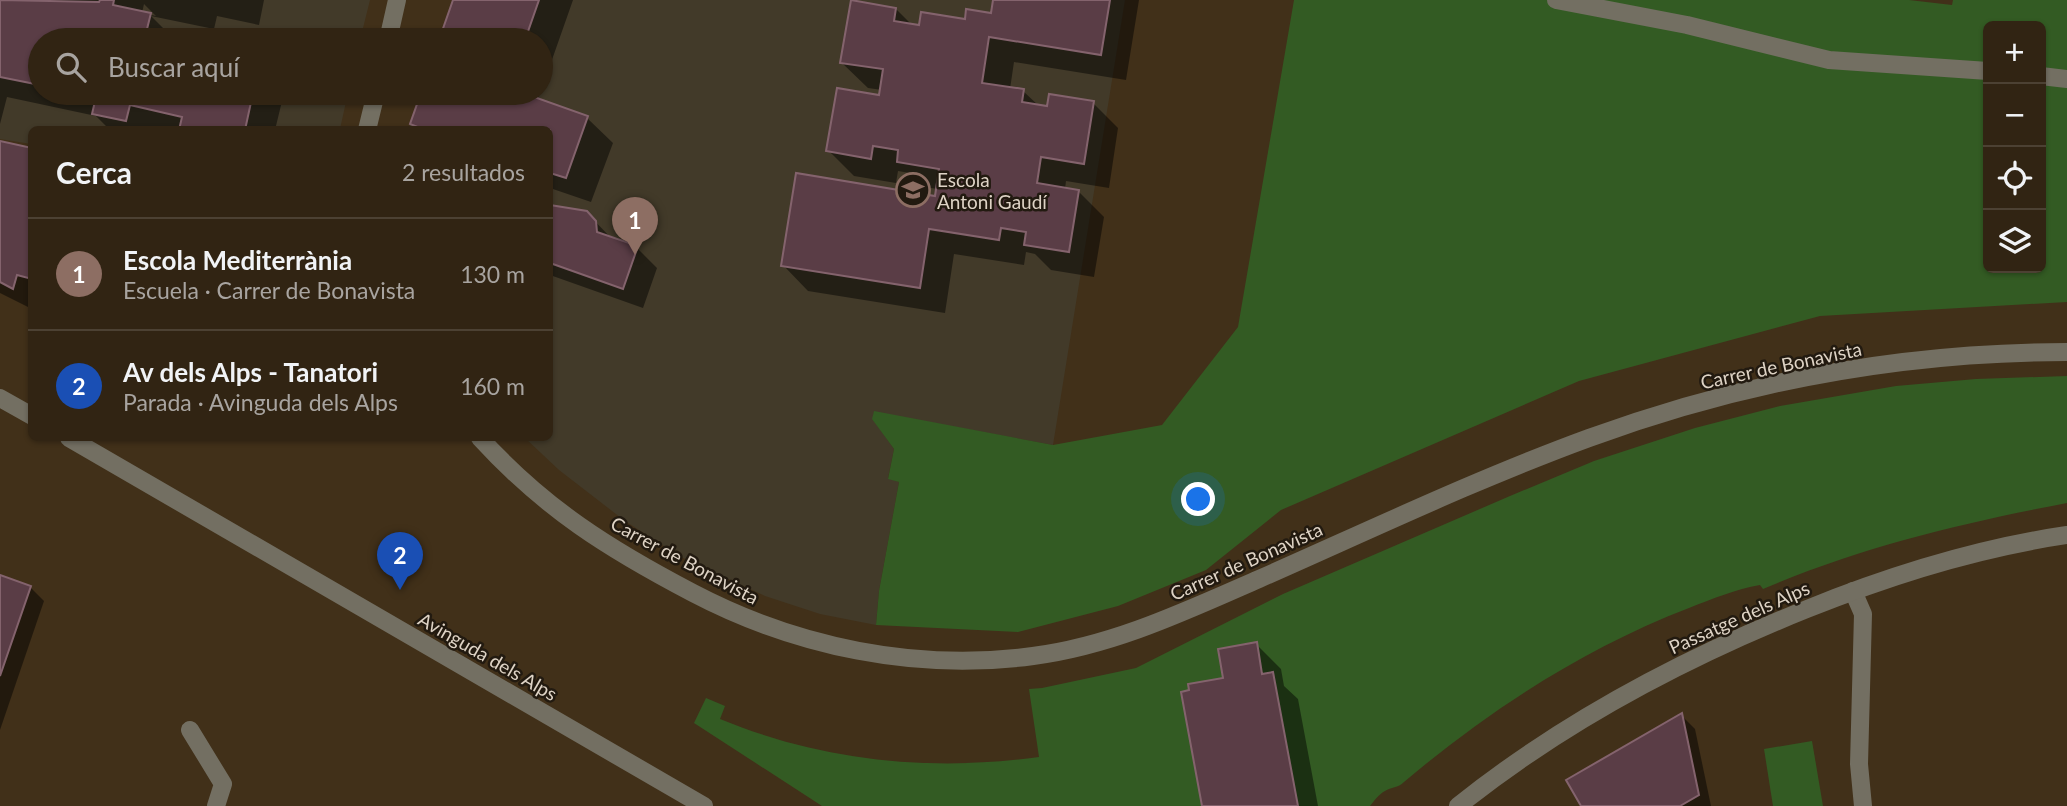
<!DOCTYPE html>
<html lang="es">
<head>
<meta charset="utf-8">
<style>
  :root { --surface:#312413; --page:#3d3021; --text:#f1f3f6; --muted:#a8a4a0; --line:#4c4133; --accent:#ec8cfb }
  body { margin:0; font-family:Lato,sans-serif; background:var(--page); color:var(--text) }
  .controls { position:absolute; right:21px; top:21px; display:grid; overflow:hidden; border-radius:10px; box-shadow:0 2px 5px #0004 }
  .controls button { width:63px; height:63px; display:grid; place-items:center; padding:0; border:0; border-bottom:2px solid var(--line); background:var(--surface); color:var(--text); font:35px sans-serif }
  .you { position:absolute; left:1199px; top:500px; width:24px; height:24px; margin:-18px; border:5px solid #fff; border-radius:50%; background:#1a73e8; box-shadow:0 0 0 10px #1a73e833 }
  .badge { display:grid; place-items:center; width:46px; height:46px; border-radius:50%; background:var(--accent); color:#fff; font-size:23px; font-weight:700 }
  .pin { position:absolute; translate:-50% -58px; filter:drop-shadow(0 2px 4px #0008) }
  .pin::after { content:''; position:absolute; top:37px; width:24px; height:21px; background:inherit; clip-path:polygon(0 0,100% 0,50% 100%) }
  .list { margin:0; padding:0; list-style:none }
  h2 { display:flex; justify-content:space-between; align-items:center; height:91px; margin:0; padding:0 28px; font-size:30px }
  h2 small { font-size:23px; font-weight:400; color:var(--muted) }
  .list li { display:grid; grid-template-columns:46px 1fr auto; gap:21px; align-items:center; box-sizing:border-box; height:112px; padding:0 28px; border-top:2px solid var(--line) }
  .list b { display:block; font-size:26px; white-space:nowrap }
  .list p { margin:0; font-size:23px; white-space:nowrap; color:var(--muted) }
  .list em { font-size:23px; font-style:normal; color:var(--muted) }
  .icon { flex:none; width:38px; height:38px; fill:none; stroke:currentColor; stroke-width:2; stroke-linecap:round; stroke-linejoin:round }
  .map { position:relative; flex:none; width:2067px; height:806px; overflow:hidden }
  .search { position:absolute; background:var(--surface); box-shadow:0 2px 5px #0004; left:28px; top:28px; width:525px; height:77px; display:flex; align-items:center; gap:18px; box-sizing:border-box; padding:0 24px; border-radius:38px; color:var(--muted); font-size:26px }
  .panel { position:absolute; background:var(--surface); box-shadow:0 2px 5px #0004; left:28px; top:126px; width:525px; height:315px; border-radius:10px }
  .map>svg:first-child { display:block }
  .education { fill:#423a29 }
  .green { fill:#335b23; fill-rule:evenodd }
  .shadow { fill:#0007; fill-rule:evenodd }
  .building { fill:#5a3d46; stroke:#84636d; stroke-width:2 }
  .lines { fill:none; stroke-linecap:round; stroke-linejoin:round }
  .minor { stroke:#736f62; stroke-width:18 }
  .labels { text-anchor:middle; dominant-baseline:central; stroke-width:5; stroke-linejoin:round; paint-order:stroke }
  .poi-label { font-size:19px; fill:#ded3c5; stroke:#221a10; text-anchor:start }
  .street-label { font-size:19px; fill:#ded3c5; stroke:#221a10 }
</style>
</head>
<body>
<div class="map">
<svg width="2067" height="806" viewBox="0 0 2067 806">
  <rect width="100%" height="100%" fill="#413019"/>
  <g class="education">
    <path d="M0 0H370L360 40H40V93H348L340 129 32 130 31 144 0 139Z"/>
    <path d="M453 0H1125L1053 445 874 412 873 419 894 449 888 478 899 482 879 591 876 625 820 614 765 596 681 557 625 521 559 470 525 438H550V130H408L421 93H541V40H439Z"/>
  </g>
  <g class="green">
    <path d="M1294 0H1909L1952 5 1953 0H2067V302L1820 316 1579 381 1281 510 1206 570 1118 606 1018 632 876 625 879 591 899 482 888 479 894 449 872 419 874 411 1053 445 1162 425 1238 327ZM1988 26H2041V268H1988Z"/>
    <path d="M2067 376V503C1962 523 1861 547 1763 589L1760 585C1736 589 1712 599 1689 608 1585 648 1489 710 1404 782 1398 788 1391 787 1385 791 1379 794 1374 801 1370 806H822L694 723 706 698 725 706 720 719C822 761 930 772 1039 757L1029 689 1042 688 1136 668 1283 594 1510 496 1594 461 1695 428 1780 406 1896 386 1976 379Z"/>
    <path d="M1812 741 1823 806H1773L1764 749Z"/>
  </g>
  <g class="shadow">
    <path d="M0 0H264L259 25 217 16 214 29 151 16 171 36 190 40H40V93H284L275 130H110L96 116 7 97 0 124ZM144 4 156 16 142 13Z"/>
    <path d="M455 0H573L541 91V40H441Z"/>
    <path d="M995 0H1139L1126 80 1014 62 1010 89 1023 91 1039 106 1048 108 1093 103 1118 128 1109 188 1066 181 1065 189 1078 191 1104 217 1094 277 1051 270 1035 254 1026 252 1024 265 954 254 945 313 808 291 783 265 936 198 938 189 924 187 910 173 898 171 896 183 854 176 828 150 880 97 882 90 868 88 842 63 896 9 912 25 921 27 993 15Z"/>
    <path d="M423 93H540L537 100 587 118 613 143 591 202 550 188V130H417L412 124Z"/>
    <path d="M0 142 32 150V309L0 293Z"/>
    <path d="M550 206 587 213 613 240 637 248 657 268 643 308 550 275Z"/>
    <path d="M0 577 30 587 44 601 0 730Z"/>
    <path d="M1256 644 1281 669 1284 686 1298 699 1318 806H1204L1225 679Z"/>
    <path d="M1681 715 1695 729 1711 806H1583Z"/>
  </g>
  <g class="building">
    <path d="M0 0 99 2 100 0H114L113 5 151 13 147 29 198 40H40V85L0 77Z"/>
    <path d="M453 0H539L525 40H439Z"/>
    <path d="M851 0 896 8 894 21 919 25 921 12 965 19 966 9 991 13 993 0H1110L1101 55 989 37 982 83 1024 89 1022 102 1047 106 1049 94 1094 101 1084 164 1041 157 1037 183 1079 190 1069 252 1024 245 1026 232 1001 228 999 240 929 229 920 288 781 266 796 173 935 196 939 169 897 162 898 150 873 146 871 159 826 151 837 88 879 95 883 69 840 63Z"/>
    <path d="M232 31 266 38 265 40H230Z"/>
    <path d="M75 93H253L245 130H179L182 117 130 105 126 121 92 114 96 97Z"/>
    <path d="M421 93H523L588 116 566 178 550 173V130H425L410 124Z"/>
    <path d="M0 141 32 148V279L17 275 13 289 0 282Z"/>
    <path d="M550 205 587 211 596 221 597 232 638 246 623 289 550 263Z"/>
    <path d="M0 575 31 586 0 676Z"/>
    <path d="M1257 642 1262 674 1273 672 1298 806H1202L1181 692 1189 690 1188 684 1223 678 1218 649Z"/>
    <path d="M1682 713 1699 795 1680 806H1581L1566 780Z"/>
  </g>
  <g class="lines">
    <g class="minor">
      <path d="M1556 0 1687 25 1829 60 1988 71"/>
      <path d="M388 40 397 0"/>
      <path d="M2041 76 2067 79"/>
      <path d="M367 130 376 93"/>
      <path d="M0 398 32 416"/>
      <path d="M69 438 704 806"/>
      <path d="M480 438C545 509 609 549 693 593 796 647 917 672 1033 656 1112 646 1186 611 1259 579 1368 531 1477 479 1589 438 1742 382 1904 352 2067 352"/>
      <path d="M1853 591 1863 614 1859 764 1863 806"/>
      <path d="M190 730 223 784 216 806"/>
      <path d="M1458 806C1563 722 1682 659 1807 609 1891 575 1978 548 2067 535"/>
    </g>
  </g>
  <defs>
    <g id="school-ring" transform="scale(1.75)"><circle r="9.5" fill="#221a10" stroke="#8d6e63" stroke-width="1.5"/><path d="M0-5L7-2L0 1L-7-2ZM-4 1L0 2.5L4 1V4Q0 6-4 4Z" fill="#8d6e63"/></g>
  </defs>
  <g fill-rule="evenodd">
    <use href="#school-ring" x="913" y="190"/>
  </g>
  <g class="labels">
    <g class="poi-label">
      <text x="937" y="179">Escola<tspan x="937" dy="22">Antoni Gaudí</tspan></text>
    </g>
    <g class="street-label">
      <text transform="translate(1781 365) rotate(-12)">Carrer de Bonavista</text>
      <text transform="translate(685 560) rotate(28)">Carrer de Bonavista</text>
      <text transform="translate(1246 561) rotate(-24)">Carrer de Bonavista</text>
      <text transform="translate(1739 617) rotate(-24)">Passatge dels Alps</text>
      <text transform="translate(488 656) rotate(30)">Avinguda dels Alps</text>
    </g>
  </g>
</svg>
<div class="controls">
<button>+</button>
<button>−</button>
<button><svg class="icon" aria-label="locate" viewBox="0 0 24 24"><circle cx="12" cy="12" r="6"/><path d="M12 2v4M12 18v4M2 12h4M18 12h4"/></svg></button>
<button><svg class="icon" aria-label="layers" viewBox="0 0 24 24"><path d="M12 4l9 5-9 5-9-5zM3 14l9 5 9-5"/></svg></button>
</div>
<div class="you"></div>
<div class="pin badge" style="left:635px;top:255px;background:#8d6e63">1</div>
<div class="pin badge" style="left:400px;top:590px;background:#1a4fb4">2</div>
<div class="search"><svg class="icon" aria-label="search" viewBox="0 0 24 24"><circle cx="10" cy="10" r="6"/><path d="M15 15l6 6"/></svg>Buscar aquí</div>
<section class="panel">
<h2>Cerca<small>2 resultados</small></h2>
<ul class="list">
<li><span class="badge" style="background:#8d6e63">1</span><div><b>Escola Mediterrània</b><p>Escuela · Carrer de Bonavista</p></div><em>130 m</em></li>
<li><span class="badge" style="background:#1a4fb4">2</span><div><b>Av dels Alps - Tanatori</b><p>Parada · Avinguda dels Alps</p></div><em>160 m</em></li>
</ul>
</section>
</div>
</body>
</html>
